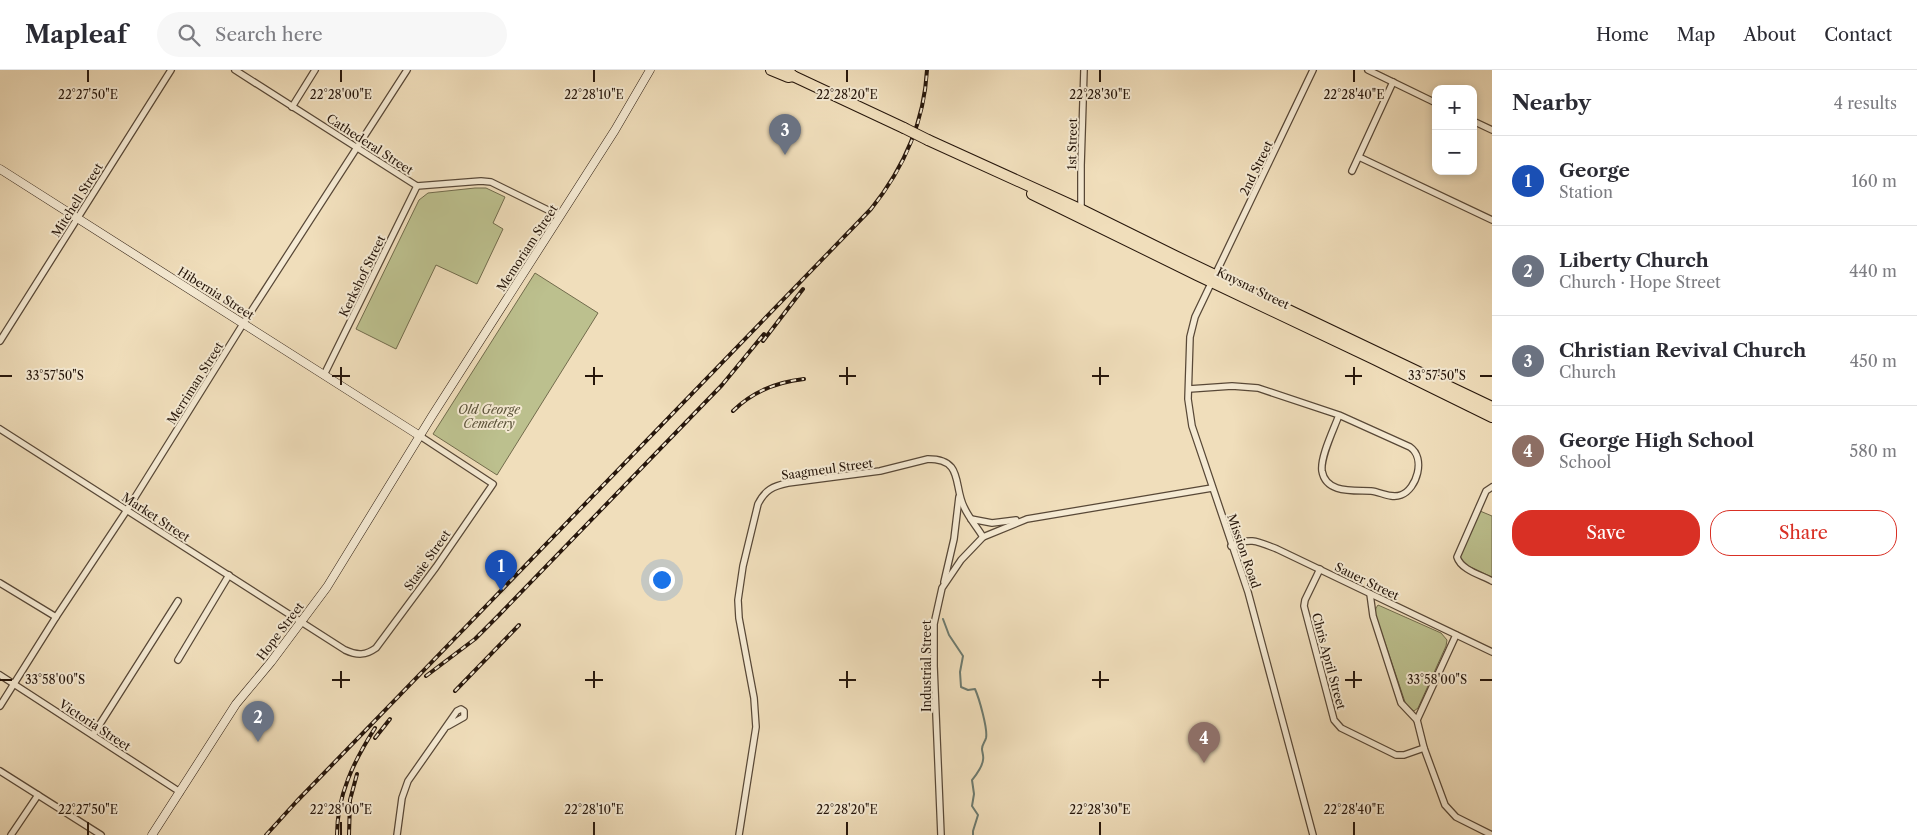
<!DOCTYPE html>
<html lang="en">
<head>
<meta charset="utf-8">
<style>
  :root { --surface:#fff; --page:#f7f7f7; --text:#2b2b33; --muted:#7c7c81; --line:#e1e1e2; --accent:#d93025 }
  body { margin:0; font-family:"Libre Caslon Text",serif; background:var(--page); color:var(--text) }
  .controls { position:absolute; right:15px; top:15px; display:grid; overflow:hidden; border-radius:10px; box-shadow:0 2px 8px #0003 }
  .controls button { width:45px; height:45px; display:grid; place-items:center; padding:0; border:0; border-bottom:1px solid var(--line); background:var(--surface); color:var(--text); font:25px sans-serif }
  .you { position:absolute; left:661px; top:509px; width:18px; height:18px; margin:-12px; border:4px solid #fff; border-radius:50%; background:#1a73e8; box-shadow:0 0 0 8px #1a73e833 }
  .badge { display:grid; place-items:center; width:32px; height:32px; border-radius:50%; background:var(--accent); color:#fff; font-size:16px; font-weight:700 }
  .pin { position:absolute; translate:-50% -41px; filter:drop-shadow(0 1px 2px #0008) }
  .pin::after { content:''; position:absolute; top:26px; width:18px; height:15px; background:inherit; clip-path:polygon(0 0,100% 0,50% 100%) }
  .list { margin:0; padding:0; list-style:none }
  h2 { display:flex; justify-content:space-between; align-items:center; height:65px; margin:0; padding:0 20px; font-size:21px }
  h2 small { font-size:16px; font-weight:400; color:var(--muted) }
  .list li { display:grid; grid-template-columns:32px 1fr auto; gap:15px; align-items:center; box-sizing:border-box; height:90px; padding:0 20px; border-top:1px solid var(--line) }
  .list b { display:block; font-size:19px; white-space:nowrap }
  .list p { margin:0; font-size:16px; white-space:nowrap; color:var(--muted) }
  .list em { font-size:16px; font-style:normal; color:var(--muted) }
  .actions { display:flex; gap:10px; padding:15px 20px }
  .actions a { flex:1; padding:11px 0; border:1px solid var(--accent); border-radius:20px; text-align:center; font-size:18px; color:var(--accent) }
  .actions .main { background:var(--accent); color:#fff }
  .icon { flex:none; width:28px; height:28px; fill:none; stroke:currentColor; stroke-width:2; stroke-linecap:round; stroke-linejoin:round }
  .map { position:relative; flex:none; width:1492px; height:765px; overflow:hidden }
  header { display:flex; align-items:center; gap:30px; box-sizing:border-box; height:70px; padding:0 25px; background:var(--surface); border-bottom:1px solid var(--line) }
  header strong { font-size:24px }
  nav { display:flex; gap:28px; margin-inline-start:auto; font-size:18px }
  .search { width:350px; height:45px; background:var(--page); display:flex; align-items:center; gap:12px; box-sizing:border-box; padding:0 18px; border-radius:28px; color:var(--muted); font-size:19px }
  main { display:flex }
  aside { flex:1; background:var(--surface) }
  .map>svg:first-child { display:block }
  .green { fill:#bcc08e; stroke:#716b4c }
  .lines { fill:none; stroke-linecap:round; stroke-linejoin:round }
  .stream { stroke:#6c7a6f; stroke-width:2 }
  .street-casing { stroke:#584837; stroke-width:8 }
  .secondary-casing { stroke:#26160b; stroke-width:9 }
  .highway-casing { stroke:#26160b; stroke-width:12 }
  .street { stroke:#f5ead3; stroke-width:5.5 }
  .secondary { stroke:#f5ead3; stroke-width:8 }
  .highway { stroke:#f0debb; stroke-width:10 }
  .rail-casing { stroke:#26160b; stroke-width:4 }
  .rail { stroke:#f5ead3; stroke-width:2; stroke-dasharray:5.5; stroke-linecap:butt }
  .highway-bridge-casing { stroke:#26160b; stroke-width:12; stroke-linecap:butt }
  .highway-bridge { stroke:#f0debb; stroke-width:10 }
  .ticks { fill:none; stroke:#26160b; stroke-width:2 }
  .labels { text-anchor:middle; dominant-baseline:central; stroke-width:4; stroke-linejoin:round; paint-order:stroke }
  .street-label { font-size:12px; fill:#26160b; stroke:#f5ead3 }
  .park-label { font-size:12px; font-style:italic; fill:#5a5239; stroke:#f5ead3 }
  .ticks-label { font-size:12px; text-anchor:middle; fill:#26160b; stroke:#f5ead3; stroke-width:4; stroke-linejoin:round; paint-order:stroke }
</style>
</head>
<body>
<header>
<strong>Mapleaf</strong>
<div class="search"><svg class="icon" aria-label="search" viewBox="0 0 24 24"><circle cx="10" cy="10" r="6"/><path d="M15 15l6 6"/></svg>Search here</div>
<nav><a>Home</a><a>Map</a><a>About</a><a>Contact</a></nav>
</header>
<main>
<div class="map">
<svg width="1492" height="765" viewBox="0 0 1492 765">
  <rect width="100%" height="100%" fill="#f0debb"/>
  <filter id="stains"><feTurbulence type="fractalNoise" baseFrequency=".004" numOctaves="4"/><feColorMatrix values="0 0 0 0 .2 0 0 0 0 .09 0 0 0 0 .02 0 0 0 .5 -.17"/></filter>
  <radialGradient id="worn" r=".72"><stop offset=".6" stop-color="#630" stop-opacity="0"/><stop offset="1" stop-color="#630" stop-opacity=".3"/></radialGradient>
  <g class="green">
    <path d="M475 118H486L505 127 493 153 503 159 477 214 436 195 396 279 356 259 419 130 428 123Z"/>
    <path d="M535 203 598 243 497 405 433 364Z"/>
    <path d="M1480 441 1492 446V507L1464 494 1461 491 1460 485Z"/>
    <path d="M1378 535 1441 563 1447 570 1446 576 1418 638 1414 641 1408 637 1405 632 1375 543 1376 538Z"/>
  </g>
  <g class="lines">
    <path class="stream" d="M943 549 949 565 963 586 960 602 961 617 968 620 975 619C979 628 988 659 986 668 985 672 982 674 982 679 982 682 984 686 983 690 982 698 976 705 972 710L974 724 972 736 978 745 973 761V765"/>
    <g class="street-casing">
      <g id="street">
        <path d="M235 0 417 116 481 111 491 112 560 146"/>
        <path d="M1313 0 1195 247 1190 267 1188 329 1192 356 1248 522 1313 765"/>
        <path d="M1368 0 1436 33"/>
        <path d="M292 37 315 0"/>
        <path d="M1473 51 1492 60"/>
        <path d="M1359 87 1492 150"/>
        <path d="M1352 101 1393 12"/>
        <path d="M1081 141V95L1084 0"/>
        <path d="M0 271 171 0"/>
        <path d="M324 305 417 116"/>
        <path d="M1189 319 1232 316 1258 318 1339 345 1410 377C1426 388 1417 419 1401 425 1391 429 1381 422 1371 421 1354 420 1326 424 1322 401 1320 387 1334 359 1339 345"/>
        <path d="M0 359 345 580C358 586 366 585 376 578L436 497 493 414 420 366"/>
        <path d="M1492 417 1486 421 1457 487C1461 500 1481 505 1492 511"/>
        <path d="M971 449 992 453 1016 450"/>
        <path d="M1231 476C1251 467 1257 471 1277 479L1492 582"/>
        <path d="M1320 499 1305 530 1304 536 1334 650 1341 658 1396 685H1404L1424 678"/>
        <path d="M944 512 954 469 959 427"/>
        <path d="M0 513 56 547"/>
        <path d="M1370 524 1373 546 1401 633 1417 650"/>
        <path d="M1456 565 1417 650 1424 678 1445 735 1456 747 1492 765"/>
        <path d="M178 590 229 505"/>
        <path d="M0 605 180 722"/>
        <path d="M0 636 56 547 127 440 243 254 407 0"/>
        <path d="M93 665 178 531"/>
        <path d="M0 701 101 765"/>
        <path d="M11 765 38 725"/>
        <path d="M397 765 402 728 408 711 457 641 461 639 464 641V647L448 656"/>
        <path d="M739 765 756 657 754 628 739 548 738 530 743 496 758 434C765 420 773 416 788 413L880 401 928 389C964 389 953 415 964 437 969 448 977 457 983 467"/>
        <path d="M941 765 934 596V554L942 518 961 490 983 467 1027 449 1212 418"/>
      </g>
    </g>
    <g class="secondary-casing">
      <g id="secondary">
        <path d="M0 99 420 366"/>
        <path d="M152 765 236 634 271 592 327 517 432 346 615 60 650 0"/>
      </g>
    </g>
    <g class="highway-casing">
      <g id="highway">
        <path d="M771 0 788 7 793 6"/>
        <path d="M787 0 793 6 904 58"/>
        <path d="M928 70 1082 140 1175 186 1492 337"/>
        <path d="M1032 124 1197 205 1374 289 1492 347"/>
      </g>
    </g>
    <use href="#street" class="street"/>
    <use href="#secondary" class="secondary"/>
    <use href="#highway" class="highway"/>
    <g class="rail-casing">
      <g id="rail">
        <path d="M763 271 803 219"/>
        <path d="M733 341C752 322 777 312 804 309"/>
        <path d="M426 606 475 569 499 545 722 315 764 264"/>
        <path d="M455 621 519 555"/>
        <path d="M375 668 390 649"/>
        <path d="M266 765 297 731 871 139C904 98 924 53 927 0"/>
        <path d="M337 765C337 725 354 691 375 658"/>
        <path d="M349 765 350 730 357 704"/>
      </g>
    </g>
    <use href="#rail" class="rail"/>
    <g class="highway-bridge-casing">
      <path id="highway-bridge" d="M904 58 928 70"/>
    </g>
    <use href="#highway-bridge" class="highway-bridge"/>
  </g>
  <path class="ticks" d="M88 0V12M341 0V12M594 0V12M847 0V12M1100 0V12M1354 0V12M341 297V315M594 297V315M847 297V315M1100 297V315M1354 297V315M0 306H12M332 306H350M585 306H603M839 306H856M1092 306H1109M1345 306H1362M1480 306H1492M341 601V618M594 601V618M847 601V618M1100 601V618M1354 601V618M0 610H12M332 610H350M585 610H603M839 610H856M1092 610H1109M1345 610H1362M1480 610H1492M88 752V765M341 752V765M594 752V765M847 752V765M1100 752V765M1354 752V765"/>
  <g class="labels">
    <g class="street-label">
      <text transform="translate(370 74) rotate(33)">Cathederal Street</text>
      <text transform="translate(1072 74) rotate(-89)">1st Street</text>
      <text transform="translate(1256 98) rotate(-64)">2nd Street</text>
      <text transform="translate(77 130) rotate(-58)">Mitchell Street</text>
      <text transform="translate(527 178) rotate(-57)">Memoriam Street</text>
      <text transform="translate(362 206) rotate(-64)">Kerkshof Street</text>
      <text transform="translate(1253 218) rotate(26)">Knysna Street</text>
      <text transform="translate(216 223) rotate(32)">Hibernia Street</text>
      <text transform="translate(195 313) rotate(-58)">Merriman Street</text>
      <text transform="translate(827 399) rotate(-8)">Saagmeul Street</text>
      <text transform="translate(156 447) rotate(33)">Market Street</text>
      <text transform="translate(1244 481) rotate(71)">Mission Road</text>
      <text transform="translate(427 490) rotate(-55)">Stasie Street</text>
      <text transform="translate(1367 511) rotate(26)">Sauer Street</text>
      <text transform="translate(280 561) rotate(-53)">Hope Street</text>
      <text transform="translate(1329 591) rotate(75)">Chris April Street</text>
      <text transform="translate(926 596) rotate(-90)">Industrial Street</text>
      <text transform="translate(95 655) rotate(33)">Victoria Street</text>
    </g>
    <g class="park-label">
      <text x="489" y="339">Old George<tspan x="489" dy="14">Cemetery</tspan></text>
    </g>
  </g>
  <g class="ticks-label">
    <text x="88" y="29">22°27'50"E</text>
    <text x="341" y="29">22°28'00"E</text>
    <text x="594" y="29">22°28'10"E</text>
    <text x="847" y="29">22°28'20"E</text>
    <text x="1100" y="29">22°28'30"E</text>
    <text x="1354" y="29">22°28'40"E</text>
    <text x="55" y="310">33°57'50"S</text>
    <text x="1437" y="310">33°57'50"S</text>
    <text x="55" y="614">33°58'00"S</text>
    <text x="1437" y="614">33°58'00"S</text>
    <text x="88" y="744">22°27'50"E</text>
    <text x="341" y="744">22°28'00"E</text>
    <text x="594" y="744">22°28'10"E</text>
    <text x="847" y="744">22°28'20"E</text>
    <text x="1100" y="744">22°28'30"E</text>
    <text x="1354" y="744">22°28'40"E</text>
  </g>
  <rect width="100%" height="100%" filter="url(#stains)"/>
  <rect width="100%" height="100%" fill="url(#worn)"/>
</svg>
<div class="controls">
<button>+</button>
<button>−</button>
</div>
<div class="you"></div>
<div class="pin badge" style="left:501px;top:521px;background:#1a4fb4">1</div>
<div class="pin badge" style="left:258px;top:672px;background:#6b7280">2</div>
<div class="pin badge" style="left:785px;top:85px;background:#6b7280">3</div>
<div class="pin badge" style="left:1204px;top:693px;background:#8d6e63">4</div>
</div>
<aside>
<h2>Nearby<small>4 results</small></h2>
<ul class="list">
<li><span class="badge" style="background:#1a4fb4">1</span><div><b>George</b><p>Station</p></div><em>160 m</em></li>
<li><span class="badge" style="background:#6b7280">2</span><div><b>Liberty Church</b><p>Church · Hope Street</p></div><em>440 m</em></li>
<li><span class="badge" style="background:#6b7280">3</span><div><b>Christian Revival Church</b><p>Church</p></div><em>450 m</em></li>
<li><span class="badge" style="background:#8d6e63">4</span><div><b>George High School</b><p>School</p></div><em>580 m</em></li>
</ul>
<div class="actions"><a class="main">Save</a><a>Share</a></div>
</aside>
</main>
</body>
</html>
